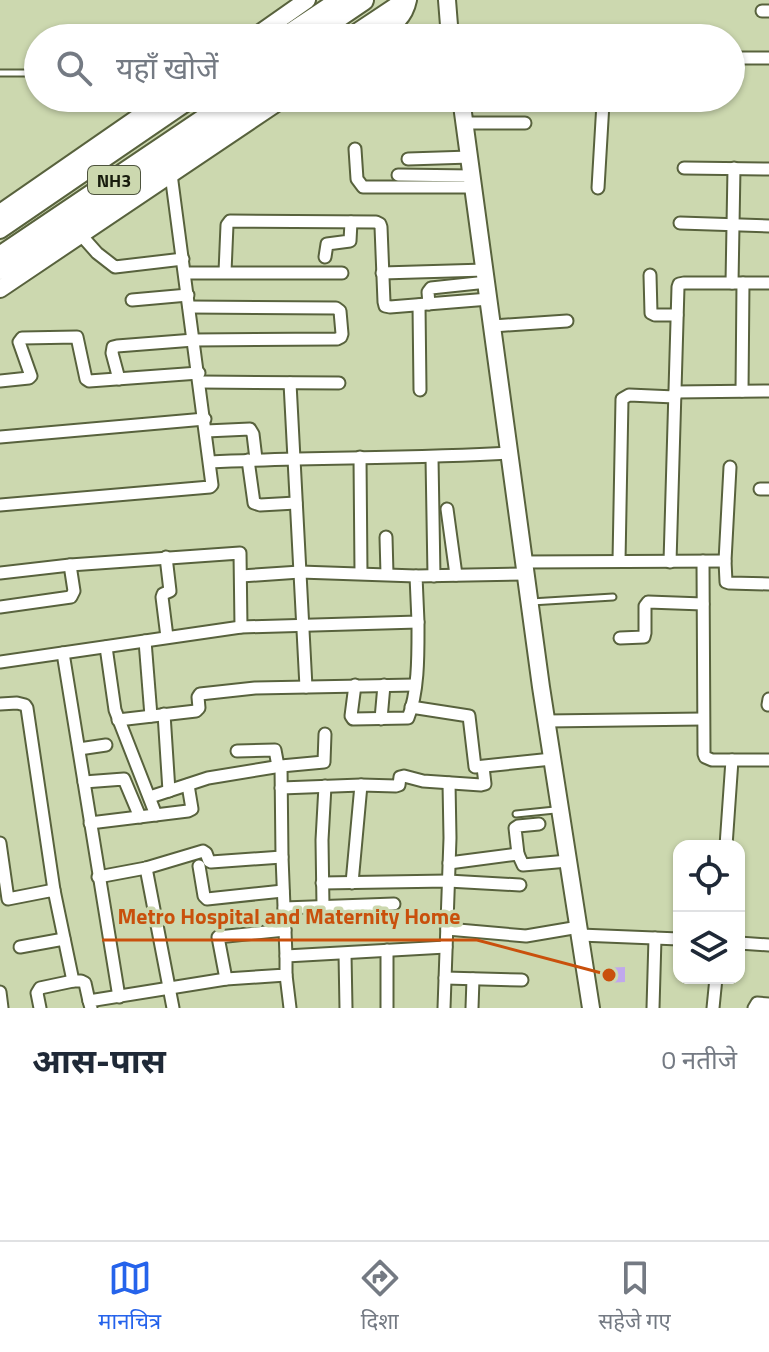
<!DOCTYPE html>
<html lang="hi">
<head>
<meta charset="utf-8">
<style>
  :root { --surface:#fff; --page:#f6f6f7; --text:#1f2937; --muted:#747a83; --line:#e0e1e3; --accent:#2563eb }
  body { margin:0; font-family:"Titillium Web","Noto Sans Devanagari",sans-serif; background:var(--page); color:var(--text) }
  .controls { position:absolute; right:24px; bottom:24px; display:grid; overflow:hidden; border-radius:16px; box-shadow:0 2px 6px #0004 }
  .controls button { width:72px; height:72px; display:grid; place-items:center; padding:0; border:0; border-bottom:2px solid var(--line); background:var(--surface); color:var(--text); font:40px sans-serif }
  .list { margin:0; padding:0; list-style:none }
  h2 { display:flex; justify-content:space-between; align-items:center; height:104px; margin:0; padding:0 32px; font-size:34px }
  h2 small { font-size:26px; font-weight:400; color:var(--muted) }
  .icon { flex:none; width:44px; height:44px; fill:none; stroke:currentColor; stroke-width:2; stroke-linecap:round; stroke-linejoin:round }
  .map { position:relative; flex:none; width:769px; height:1008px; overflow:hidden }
  .search { position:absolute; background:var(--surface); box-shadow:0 2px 6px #0004; left:24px; right:24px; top:24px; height:88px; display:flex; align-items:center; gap:20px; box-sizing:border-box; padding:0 28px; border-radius:44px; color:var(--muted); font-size:30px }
  .sheet { height:232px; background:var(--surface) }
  nav { display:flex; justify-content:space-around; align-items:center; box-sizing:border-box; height:112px; border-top:2px solid var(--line); background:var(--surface); font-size:22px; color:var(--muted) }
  nav a { display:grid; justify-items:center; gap:4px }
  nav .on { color:var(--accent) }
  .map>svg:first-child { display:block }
  .building { fill:#c0a8ec }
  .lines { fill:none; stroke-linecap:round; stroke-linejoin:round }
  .lane-casing { stroke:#58623d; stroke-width:9 }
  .street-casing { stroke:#58623d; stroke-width:15 }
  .secondary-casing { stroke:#58623d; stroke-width:20 }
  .highway-casing { stroke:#58623d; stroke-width:24 }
  .lane { stroke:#fff; stroke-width:5 }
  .street { stroke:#fff; stroke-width:11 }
  .secondary { stroke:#fff; stroke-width:16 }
  .highway { stroke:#fff; stroke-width:20 }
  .labels { text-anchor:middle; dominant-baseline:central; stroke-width:7; stroke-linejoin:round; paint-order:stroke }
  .shield { fill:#ccd8af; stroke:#4e543e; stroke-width:2 }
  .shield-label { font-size:18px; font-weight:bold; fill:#181c0d }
  .leader { fill:none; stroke:#c9500c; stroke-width:3 }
  .callout-dot { fill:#c9500c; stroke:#ccd8af; stroke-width:3 }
  .callout-label { font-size:22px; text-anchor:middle; font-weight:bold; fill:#c9500c; stroke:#ccd8af; stroke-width:7; stroke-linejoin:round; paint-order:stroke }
</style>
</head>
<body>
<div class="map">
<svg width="769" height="1008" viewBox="0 0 769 1008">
  <rect width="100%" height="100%" fill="#ccd8af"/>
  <path class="building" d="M625 967V982L605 983 603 968Z"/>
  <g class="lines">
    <g class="lane-casing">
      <g id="lane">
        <path d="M0 73H38"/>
        <path d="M531 602 613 597"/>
        <path d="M516 814 555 810"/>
      </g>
    </g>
    <g class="street-casing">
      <g id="street">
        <path d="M762 11H769"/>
        <path d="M731 58H769"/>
        <path d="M465 123H525"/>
        <path d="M355 149 357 179 363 187H474"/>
        <path d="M408 159 470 157"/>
        <path d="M684 168 769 169"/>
        <path d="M398 175 472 176"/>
        <path d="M598 188 603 103 606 98"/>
        <path d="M680 223 769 226"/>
        <path d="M81 235 97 253 115 267 183 259"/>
        <path d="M325 257 327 244 350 241 351 222"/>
        <path d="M225 272 227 225 230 221 376 222 380 224 381 227 384 302 385 306 390 307 489 299"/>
        <path d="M185 273H342"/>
        <path d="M382 273 485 270"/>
        <path d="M650 275 651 313 655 315H677"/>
        <path d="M732 283 734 168"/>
        <path d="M132 300 188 295"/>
        <path d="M429 304 428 292 431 288 487 282"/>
        <path d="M419 305 420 390"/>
        <path d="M493 326 567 321"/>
        <path d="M119 379 112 353 113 347 117 346 194 340 337 339 341 337 342 334 340 311 336 308 189 307"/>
        <path d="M0 381 29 378 31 376 19 342 22 338 77 337 86 379 89 381 199 373"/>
        <path d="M200 382 339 383"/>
        <path d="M290 383 306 687"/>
        <path d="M742 391 743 283"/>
        <path d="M675 392 769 391"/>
        <path d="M206 431 250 429 253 434 256 459"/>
        <path d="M0 437 205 419"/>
        <path d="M360 457 361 573"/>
        <path d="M432 458 434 576"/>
        <path d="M248 460 254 503 260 505 296 503"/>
        <path d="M210 462C310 457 410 459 510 453"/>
        <path d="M730 467 725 561 726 582 729 583 769 584"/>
        <path d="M760 489H769"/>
        <path d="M0 505 210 487 212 485 171 174"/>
        <path d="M447 509 456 575"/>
        <path d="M386 537 387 574"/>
        <path d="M166 557 170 591 163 594 162 597 167 637"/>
        <path d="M619 561 622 399 629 395 675 397"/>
        <path d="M703 561 704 754 705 757 712 760H769"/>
        <path d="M525 562 725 561"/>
        <path d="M670 562 678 287 679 284 684 283H769"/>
        <path d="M0 573 70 565 240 553 241 627"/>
        <path d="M241 576 300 572 416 576"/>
        <path d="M0 607 71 597 74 591 70 565"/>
        <path d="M620 638 644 637 645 633V606L648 602 703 604"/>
        <path d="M145 641 151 716"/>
        <path d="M106 647 115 710 156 815"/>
        <path d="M63 653 119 997"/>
        <path d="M0 662 241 627 418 622 416 576 526 574"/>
        <path d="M355 685 351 716 353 719 408 718C419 691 418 651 418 622"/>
        <path d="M0 704 17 703 25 705 27 708 54 890"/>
        <path d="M768 705 769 699"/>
        <path d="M411 707 469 716 475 767 552 759"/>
        <path d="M164 714 169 791"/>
        <path d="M381 719 384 685"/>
        <path d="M118 720 196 711 199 708 198 697 200 694 255 688 415 685"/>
        <path d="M546 721 703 719"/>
        <path d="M79 749 106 745"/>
        <path d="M237 751 275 750 278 766"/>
        <path d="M281 766 282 857 286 956"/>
        <path d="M84 782 124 779 140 817"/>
        <path d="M281 788 361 785 396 786 399 785 400 777 404 776 423 781 481 785 485 784 483 767"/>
        <path d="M150 797 208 778 281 766 324 762 325 734"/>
        <path d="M90 823 188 811 192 809 188 785"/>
        <path d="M0 843 8 899 54 890 73 981H81L85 983 89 1001"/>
        <path d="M726 846 732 760"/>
        <path d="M518 854 515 828 518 826 539 824"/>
        <path d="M449 863 518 854 523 865 568 861"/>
        <path d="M199 866 204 896 207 899 283 891"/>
        <path d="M146 868 173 1008"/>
        <path d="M98 877 146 868 203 851 206 853 209 861 211 862 282 857"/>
        <path d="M322 883 448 881 520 885"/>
        <path d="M352 883 361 785"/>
        <path d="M323 907 322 840 325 786"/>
        <path d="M284 908 394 904"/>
        <path d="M447 929 526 936 579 927"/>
        <path d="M580 935 679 939"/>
        <path d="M739 943 769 945"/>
        <path d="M20 947 64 939"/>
        <path d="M387 950V1008"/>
        <path d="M345 954 346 1008"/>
        <path d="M286 975 290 1008"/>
        <path d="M445 978 522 980"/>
        <path d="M226 979 218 937 285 930"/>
        <path d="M0 992 2 1008"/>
        <path d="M40 1008 37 993 40 988 73 981"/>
        <path d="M91 1008 89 1001 226 979 286 975V956L446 947"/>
        <path d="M444 1008 450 838 449 783"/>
        <path d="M472 1008 473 979"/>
        <path d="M653 1008 655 938"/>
        <path d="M713 1008 716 978"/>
        <path d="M754 1008 757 1003 769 1004"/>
      </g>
    </g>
    <g class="secondary-casing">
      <g id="secondary">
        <path d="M447 0 450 38"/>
        <path d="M253 38 307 0"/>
        <path d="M281 38 338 0"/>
        <path d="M348 38 405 0"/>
        <path d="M374 38C390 27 404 20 408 0"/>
        <path d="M461 98 541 687 591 1008"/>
        <path d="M0 213 166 98"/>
        <path d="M0 230 193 98"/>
        <path d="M0 271 259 98"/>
        <path d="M0 289 284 98"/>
      </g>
    </g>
    <g class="highway-casing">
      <g id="highway">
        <path d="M307 38 363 0"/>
        <path d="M0 257 236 98"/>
      </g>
    </g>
    <use href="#lane" class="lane"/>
    <use href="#street" class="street"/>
    <use href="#secondary" class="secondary"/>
    <use href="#highway" class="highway"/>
  </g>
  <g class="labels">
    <rect class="shield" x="88" y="166" width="52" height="28" rx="6"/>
    <g class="shield-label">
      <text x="114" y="180">NH3</text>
    </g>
  </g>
  <path class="leader" d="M609 975L477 940H102"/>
  <circle class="callout-dot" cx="609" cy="975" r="8"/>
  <g class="callout-label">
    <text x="289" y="924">Metro Hospital and Maternity Home</text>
  </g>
</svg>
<div class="controls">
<button><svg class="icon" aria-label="locate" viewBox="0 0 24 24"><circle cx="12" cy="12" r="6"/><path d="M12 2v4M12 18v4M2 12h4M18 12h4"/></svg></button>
<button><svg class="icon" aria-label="layers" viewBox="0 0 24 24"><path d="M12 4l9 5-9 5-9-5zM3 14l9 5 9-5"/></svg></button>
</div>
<div class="search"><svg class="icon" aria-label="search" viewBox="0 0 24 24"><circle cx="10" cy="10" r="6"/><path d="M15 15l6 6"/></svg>यहाँ खोजें</div>
</div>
<section class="sheet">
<h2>आस-पास<small>0 नतीजे</small></h2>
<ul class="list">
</ul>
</section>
<nav>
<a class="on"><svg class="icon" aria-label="map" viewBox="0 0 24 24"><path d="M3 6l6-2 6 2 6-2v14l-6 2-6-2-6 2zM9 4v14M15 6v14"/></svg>मानचित्र</a>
<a><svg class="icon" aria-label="directions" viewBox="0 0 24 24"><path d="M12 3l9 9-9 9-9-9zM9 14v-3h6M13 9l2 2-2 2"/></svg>दिशा</a>
<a><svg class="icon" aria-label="saved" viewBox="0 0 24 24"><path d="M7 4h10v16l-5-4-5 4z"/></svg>सहेजे गए</a>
</nav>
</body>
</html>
